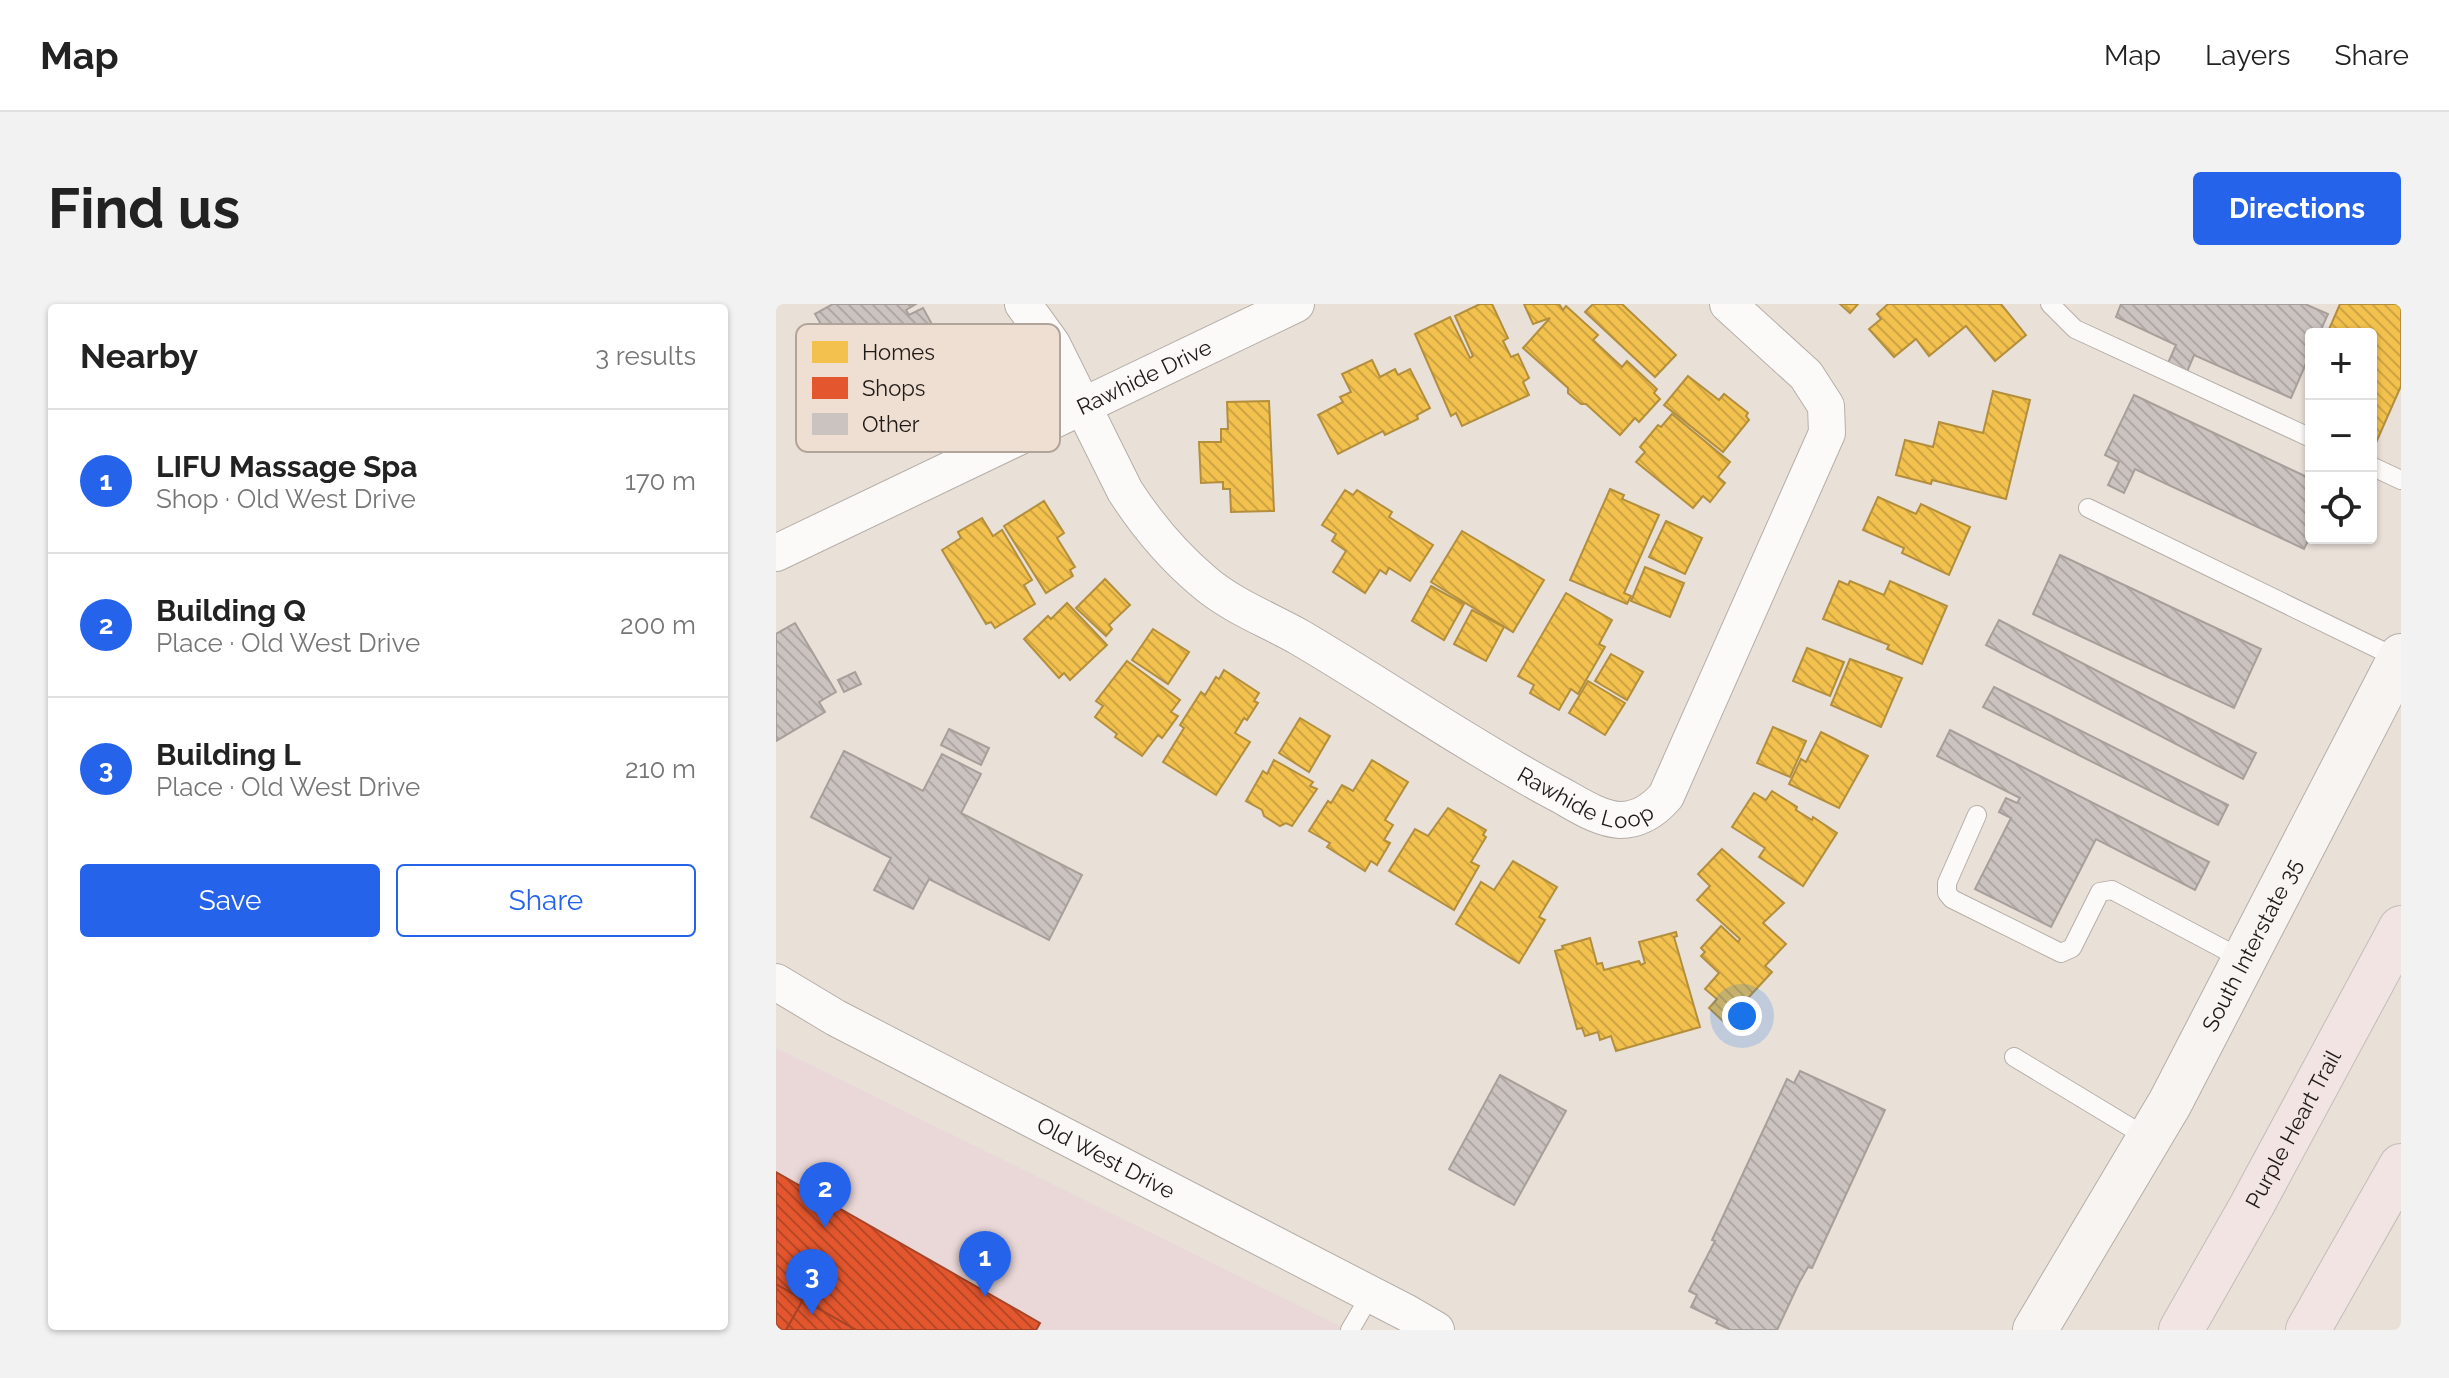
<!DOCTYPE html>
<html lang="en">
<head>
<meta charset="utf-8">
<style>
  :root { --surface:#fff; --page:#f2f2f2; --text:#222; --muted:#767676; --line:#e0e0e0; --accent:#2563eb }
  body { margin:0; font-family:Raleway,sans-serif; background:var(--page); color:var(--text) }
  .controls { position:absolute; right:24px; top:24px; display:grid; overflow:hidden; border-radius:8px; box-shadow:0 2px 6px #0004 }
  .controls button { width:72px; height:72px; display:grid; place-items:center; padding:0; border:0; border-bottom:2px solid var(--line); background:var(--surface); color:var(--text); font:40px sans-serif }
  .you { position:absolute; left:966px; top:712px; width:28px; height:28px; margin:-20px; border:6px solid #fff; border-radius:50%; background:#1a73e8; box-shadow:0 0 0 12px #1a73e833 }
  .badge { display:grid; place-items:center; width:52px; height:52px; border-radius:50%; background:var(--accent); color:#fff; font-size:26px; font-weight:700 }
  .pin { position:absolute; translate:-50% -66px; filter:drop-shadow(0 2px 4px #0008) }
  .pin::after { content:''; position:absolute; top:42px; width:28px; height:24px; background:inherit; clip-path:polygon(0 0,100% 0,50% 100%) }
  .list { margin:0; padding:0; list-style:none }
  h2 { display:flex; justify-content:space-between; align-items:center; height:104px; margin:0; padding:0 32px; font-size:34px }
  h2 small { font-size:26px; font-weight:400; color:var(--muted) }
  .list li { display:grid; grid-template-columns:52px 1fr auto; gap:24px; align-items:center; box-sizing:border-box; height:144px; padding:0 32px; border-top:2px solid var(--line) }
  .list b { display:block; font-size:30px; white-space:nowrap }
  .list p { margin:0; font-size:26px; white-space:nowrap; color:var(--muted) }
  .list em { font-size:26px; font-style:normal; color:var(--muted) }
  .actions { display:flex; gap:16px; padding:24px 32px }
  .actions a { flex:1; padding:18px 0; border:2px solid var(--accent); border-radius:8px; text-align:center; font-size:28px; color:var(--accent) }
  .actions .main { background:var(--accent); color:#fff }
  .icon { flex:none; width:44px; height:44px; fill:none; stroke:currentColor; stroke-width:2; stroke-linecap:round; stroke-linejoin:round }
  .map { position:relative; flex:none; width:1625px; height:1026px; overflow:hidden; border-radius:8px }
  header { display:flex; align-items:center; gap:48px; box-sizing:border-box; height:112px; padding:0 40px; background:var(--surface); border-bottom:2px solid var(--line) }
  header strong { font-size:38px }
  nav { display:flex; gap:44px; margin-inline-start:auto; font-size:28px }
  .intro { display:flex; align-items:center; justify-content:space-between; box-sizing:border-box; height:192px; padding:0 48px }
  h1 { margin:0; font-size:56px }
  .button { padding:20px 36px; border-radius:8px; background:var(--accent); color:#fff; font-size:28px; font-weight:700 }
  main { display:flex; gap:48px; padding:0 48px }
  aside { flex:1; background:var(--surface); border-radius:8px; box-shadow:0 2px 6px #0004 }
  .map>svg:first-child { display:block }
  .commercial { fill:#ead7d8 }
  .homes { fill:url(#homes-back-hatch); stroke:#b38f3d; stroke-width:2 }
  .shops { fill:url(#shops-back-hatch); stroke:#a94527; stroke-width:2 }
  .building { fill:url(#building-back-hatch); stroke:#a69f9a; stroke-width:2 }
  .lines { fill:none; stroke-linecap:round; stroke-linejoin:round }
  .lane-casing { stroke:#b5aea8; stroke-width:20 }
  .street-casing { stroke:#b5aea8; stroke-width:38 }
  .secondary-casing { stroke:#b5aea8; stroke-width:46 }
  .highway-casing { stroke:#c2bdb9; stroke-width:46 }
  .lane { stroke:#fcfaf9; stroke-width:18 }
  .street { stroke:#fcfaf9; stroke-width:36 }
  .secondary { stroke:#f8f4f2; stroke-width:44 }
  .highway { stroke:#f1e4e2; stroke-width:44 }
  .labels { text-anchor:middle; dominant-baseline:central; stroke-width:8; stroke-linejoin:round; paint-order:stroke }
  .street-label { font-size:22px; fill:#201a16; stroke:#efdfd2 }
  .key { fill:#efdfd2; stroke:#b1a49a; stroke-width:2 }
  .key-label { font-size:22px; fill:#201a16 }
</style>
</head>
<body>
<header>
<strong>Map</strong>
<nav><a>Map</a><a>Layers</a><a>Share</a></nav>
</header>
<div class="intro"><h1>Find us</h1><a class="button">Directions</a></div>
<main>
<aside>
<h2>Nearby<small>3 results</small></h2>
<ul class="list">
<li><span class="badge">1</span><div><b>LIFU Massage Spa</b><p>Shop · Old West Drive</p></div><em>170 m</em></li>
<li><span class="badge">2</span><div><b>Building Q</b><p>Place · Old West Drive</p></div><em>200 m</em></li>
<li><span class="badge">3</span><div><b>Building L</b><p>Place · Old West Drive</p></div><em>210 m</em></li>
</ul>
<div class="actions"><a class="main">Save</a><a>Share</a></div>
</aside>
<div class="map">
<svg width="1625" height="1026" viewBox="0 0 1625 1026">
  <defs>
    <pattern id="homes-back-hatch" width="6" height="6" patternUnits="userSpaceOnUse" patternTransform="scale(2)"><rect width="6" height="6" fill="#f2c14e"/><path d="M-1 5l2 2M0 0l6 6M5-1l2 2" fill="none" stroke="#cfa543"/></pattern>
    <pattern id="shops-back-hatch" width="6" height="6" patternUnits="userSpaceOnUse" patternTransform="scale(2)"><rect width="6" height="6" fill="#e4572e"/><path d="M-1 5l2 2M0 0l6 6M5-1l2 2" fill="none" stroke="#b84726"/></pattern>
    <pattern id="building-back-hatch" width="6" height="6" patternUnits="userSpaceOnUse" patternTransform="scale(2)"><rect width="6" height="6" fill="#cbc3bf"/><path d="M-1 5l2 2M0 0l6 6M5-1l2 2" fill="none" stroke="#aea7a3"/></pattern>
  </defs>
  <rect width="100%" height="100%" fill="#e9e0d8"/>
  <path class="commercial" d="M0 744 572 1026H0Z"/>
  <g class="homes">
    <path d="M704 0H716L732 34 727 37 735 53 742 50 753 74 747 78 753 91 686 122 680 109 675 112 639 30 674 13 694 54 697 52 679 12Z"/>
    <path d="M748 0H783L787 6 790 2 822 31 817 36 846 63 851 57 881 85 878 89 884 95 863 118 859 114 844 131 810 100H805L792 89V84L747 44 774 14 757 20Z"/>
    <path d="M817 0H846L900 51 879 73 809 8Z"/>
    <path d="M1064 0H1082L1074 9Z"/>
    <path d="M1112 0H1225L1250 31 1219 57 1190 22 1153 52 1140 35 1118 53 1093 25 1105 15 1101 10Z"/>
    <path d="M1564 0H1625V82L1595 150V30H1551Z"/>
    <path d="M596 56 604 73 619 65 622 71 634 65 654 104 641 111 642 115 609 131 607 127 562 150 542 111 567 98 564 93 575 88 566 70Z"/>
    <path d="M912 72 943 96 948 90 972 109 970 112 973 116 947 148 888 101Z"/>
    <path d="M1217 87 1254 96 1230 195 1156 176 1155 180 1120 171 1129 136 1157 143 1163 118 1207 129Z"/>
    <path d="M493 97 498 207 455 208 454 185H447V178L425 179 423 138H445V125H452L451 98Z"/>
    <path d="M896 110 954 158 942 173 949 179 934 198 927 192 917 204 860 158 869 148 864 143 882 121 885 123Z"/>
    <path d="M834 185 848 191 846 195 883 211 848 289 855 292 851 300 794 276Z"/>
    <path d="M569 186 577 191 581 186 616 208 613 213 657 241 634 277 613 264 610 270 604 266 589 289 557 268 570 247 556 237 560 230 546 221Z"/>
    <path d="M1102 193 1140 210 1145 200 1194 223 1173 271 1126 249 1128 244 1087 226Z"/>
    <path d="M268 197 288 229 281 234 299 263 294 266 297 272 270 289 228 222Z"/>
    <path d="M206 214 217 232 226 226 256 276 248 281 259 300 219 324 215 318 210 320 166 246 185 234 182 228Z"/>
    <path d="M890 217 926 234 909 270 873 253Z"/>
    <path d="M686 227 768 276 737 328 655 278Z"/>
    <path d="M869 263 908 279 894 313 855 297Z"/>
    <path d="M329 275 354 301 333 321 336 325 330 332 300 304Z"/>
    <path d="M1063 277 1072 281 1074 277 1108 291 1114 277 1171 302 1146 360 1111 345 1113 341 1047 315Z"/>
    <path d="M655 282 688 300 668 336 636 317Z"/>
    <path d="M790 289 836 316 823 340 829 343 802 390 795 385 783 406 754 389 758 381 742 372Z"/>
    <path d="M291 299 331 341 294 376 288 369 283 374 248 335 272 312 275 315Z"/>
    <path d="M696 306 728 323 710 357 678 340Z"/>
    <path d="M377 325 413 348 392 380 356 356Z"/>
    <path d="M1031 344 1068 358 1054 392 1017 377Z"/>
    <path d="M835 350 867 368 851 396 819 377Z"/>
    <path d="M1074 355 1126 374 1105 423 1055 401Z"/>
    <path d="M351 357 404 396 395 408 402 412 386 434 382 431 366 452 339 433 341 430 319 413 327 402 320 397Z"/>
    <path d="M448 366 483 389 478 397 482 399 471 416 468 414 459 429 474 438 440 491 387 458 408 424 404 421 425 388 429 391 440 373 443 375Z"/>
    <path d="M812 377 849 399 829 431 793 409Z"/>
    <path d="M524 414 554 432 533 468 503 449Z"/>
    <path d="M997 423 1030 437 1014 473 981 459Z"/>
    <path d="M1045 428 1092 452 1063 504 1013 480 1025 455 1030 458Z"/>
    <path d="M498 456 537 478 534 482 541 485 516 522 510 519 504 522 488 512 486 506 470 497 487 467 491 470Z"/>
    <path d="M596 456 632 478 609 516 617 521 608 536 614 539 601 561 595 557 589 567 551 543 554 539 533 527 552 497 555 499 566 481 577 487Z"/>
    <path d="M996 487 1021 503 1020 506 1036 516 1037 513 1061 529 1027 582 983 553 989 544 956 523 978 489 990 496Z"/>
    <path d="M672 504 710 526 707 531 710 533 695 558 703 562 678 606 613 567 639 525 652 532Z"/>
    <path d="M946 545 1008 599 987 619 1010 640 989 662 996 668 949 719 933 704 941 695 929 685 943 669 925 652 929 648 925 644 945 622 962 638 964 635 921 596 934 582 922 570Z"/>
    <path d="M737 557 781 583 763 613 769 616 743 659 680 620 705 578 718 586Z"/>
    <path d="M900 628 901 632 898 633 924 723 840 747 835 732 824 736 822 728 809 732 806 724 801 725 779 647 787 645 786 642 814 634 821 660 826 659 828 666 863 657 865 661 869 659 863 638Z"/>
  </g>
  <g class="shops">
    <path d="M0 868 264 1019 260 1026H80L0 980Z"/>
    <path d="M0 980 27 996 10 1026H0Z"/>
    <path d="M27 996 80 1026H10Z"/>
  </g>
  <g class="building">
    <path d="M57 0H140L130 6 133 11 147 4 168 42 142 56 154 79 108 104 97 84 81 93 75 83 66 88 49 58 70 46 61 30 53 34 39 10Z"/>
    <path d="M1345 0H1529L1552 10 1543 30H1535V48L1515 94 1418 51 1411 68 1392 59 1400 41 1340 13Z"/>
    <path d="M1358 91 1535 175V230L1528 245 1359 165 1348 189 1332 181 1343 158 1329 151Z"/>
    <path d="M1284 251 1485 345 1458 404 1257 310Z"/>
    <path d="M1223 316 1480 449 1467 475 1210 341Z"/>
    <path d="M19 319 60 388 43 398 49 408 0 437V330Z"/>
    <path d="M79 368 85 380 68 388 62 376Z"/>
    <path d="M1218 383 1452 501 1442 521 1207 403Z"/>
    <path d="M173 425 213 444 205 461 165 441Z"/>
    <path d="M1174 426 1433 558 1419 586 1320 535 1275 623 1199 585 1235 514 1223 508 1230 494 1241 499 1244 494 1161 452Z"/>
    <path d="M68 447 147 487 166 450 205 470 185 509 306 571 273 636 153 575 137 605 98 586 115 554 35 513Z"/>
    <path d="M1024 767 1109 806 1036 964 1032 963 1023 979 1001 1026H955L940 1019 942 1016 915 1003 921 991 913 987 939 937 936 936 1011 775 1018 779Z"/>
    <path d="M724 771 790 807 738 901 673 865Z"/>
  </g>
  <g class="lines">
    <g class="lane-casing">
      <g id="lane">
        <path d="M1274 0 1299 25 1535 134"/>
        <path d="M1595 162 1625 176"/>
        <path d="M1312 204 1623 355"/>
        <path d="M1201 511 1171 579V589L1176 595 1285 649 1296 644 1324 588 1336 586 1468 656"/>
        <path d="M1238 753 1372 834"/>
        <path d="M574 1026 595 990"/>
      </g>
    </g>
    <g class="street-casing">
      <g id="street">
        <path id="s1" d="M247 0 276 40 349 187C371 221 397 252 428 278 456 302 491 315 523 333 608 383 690 440 777 487 797 497 821 515 844 516 863 516 878 506 890 492L1051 129 1050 102 1030 71 952 0"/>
        <path id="s2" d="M0 249 520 0"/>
        <path id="s3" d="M0 678 60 714 631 1009 660 1026"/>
      </g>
    </g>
    <g class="secondary-casing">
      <g id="secondary">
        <path id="s4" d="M1259 1026 1394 799 1625 352"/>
      </g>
    </g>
    <g class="highway-casing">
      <g id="highway">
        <path id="s5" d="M1405 1026 1476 901 1625 624"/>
        <path d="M1532 1026 1625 862"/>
      </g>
    </g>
    <use href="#lane" class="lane"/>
    <use href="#street" class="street"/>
    <use href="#secondary" class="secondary"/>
    <use href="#highway" class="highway"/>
  </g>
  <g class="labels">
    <g class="street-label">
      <text stroke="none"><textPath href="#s2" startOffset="408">Rawhide Drive</textPath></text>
      <text stroke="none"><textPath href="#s1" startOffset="776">Rawhide Loop</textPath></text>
      <text stroke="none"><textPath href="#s4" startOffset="442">South Interstate 35</textPath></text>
      <text stroke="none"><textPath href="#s5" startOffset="230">Purple Heart Trail</textPath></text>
      <text stroke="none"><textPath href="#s3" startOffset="374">Old West Drive</textPath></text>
    </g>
  </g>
  <rect x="20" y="20" width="264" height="128" rx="12" class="key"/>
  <rect x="36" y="37" width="36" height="22" fill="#f2c14e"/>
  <rect x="36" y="73" width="36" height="22" fill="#e4572e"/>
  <rect x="36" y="109" width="36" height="22" fill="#cbc3bf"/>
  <g class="key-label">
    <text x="86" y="56">Homes</text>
    <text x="86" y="92">Shops</text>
    <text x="86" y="128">Other</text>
  </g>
</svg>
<div class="controls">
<button>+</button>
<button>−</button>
<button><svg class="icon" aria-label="locate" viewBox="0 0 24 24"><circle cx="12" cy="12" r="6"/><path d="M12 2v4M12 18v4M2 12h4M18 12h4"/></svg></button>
</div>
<div class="you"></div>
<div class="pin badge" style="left:209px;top:993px">1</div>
<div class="pin badge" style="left:49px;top:924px">2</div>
<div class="pin badge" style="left:36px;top:1011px">3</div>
</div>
</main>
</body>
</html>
